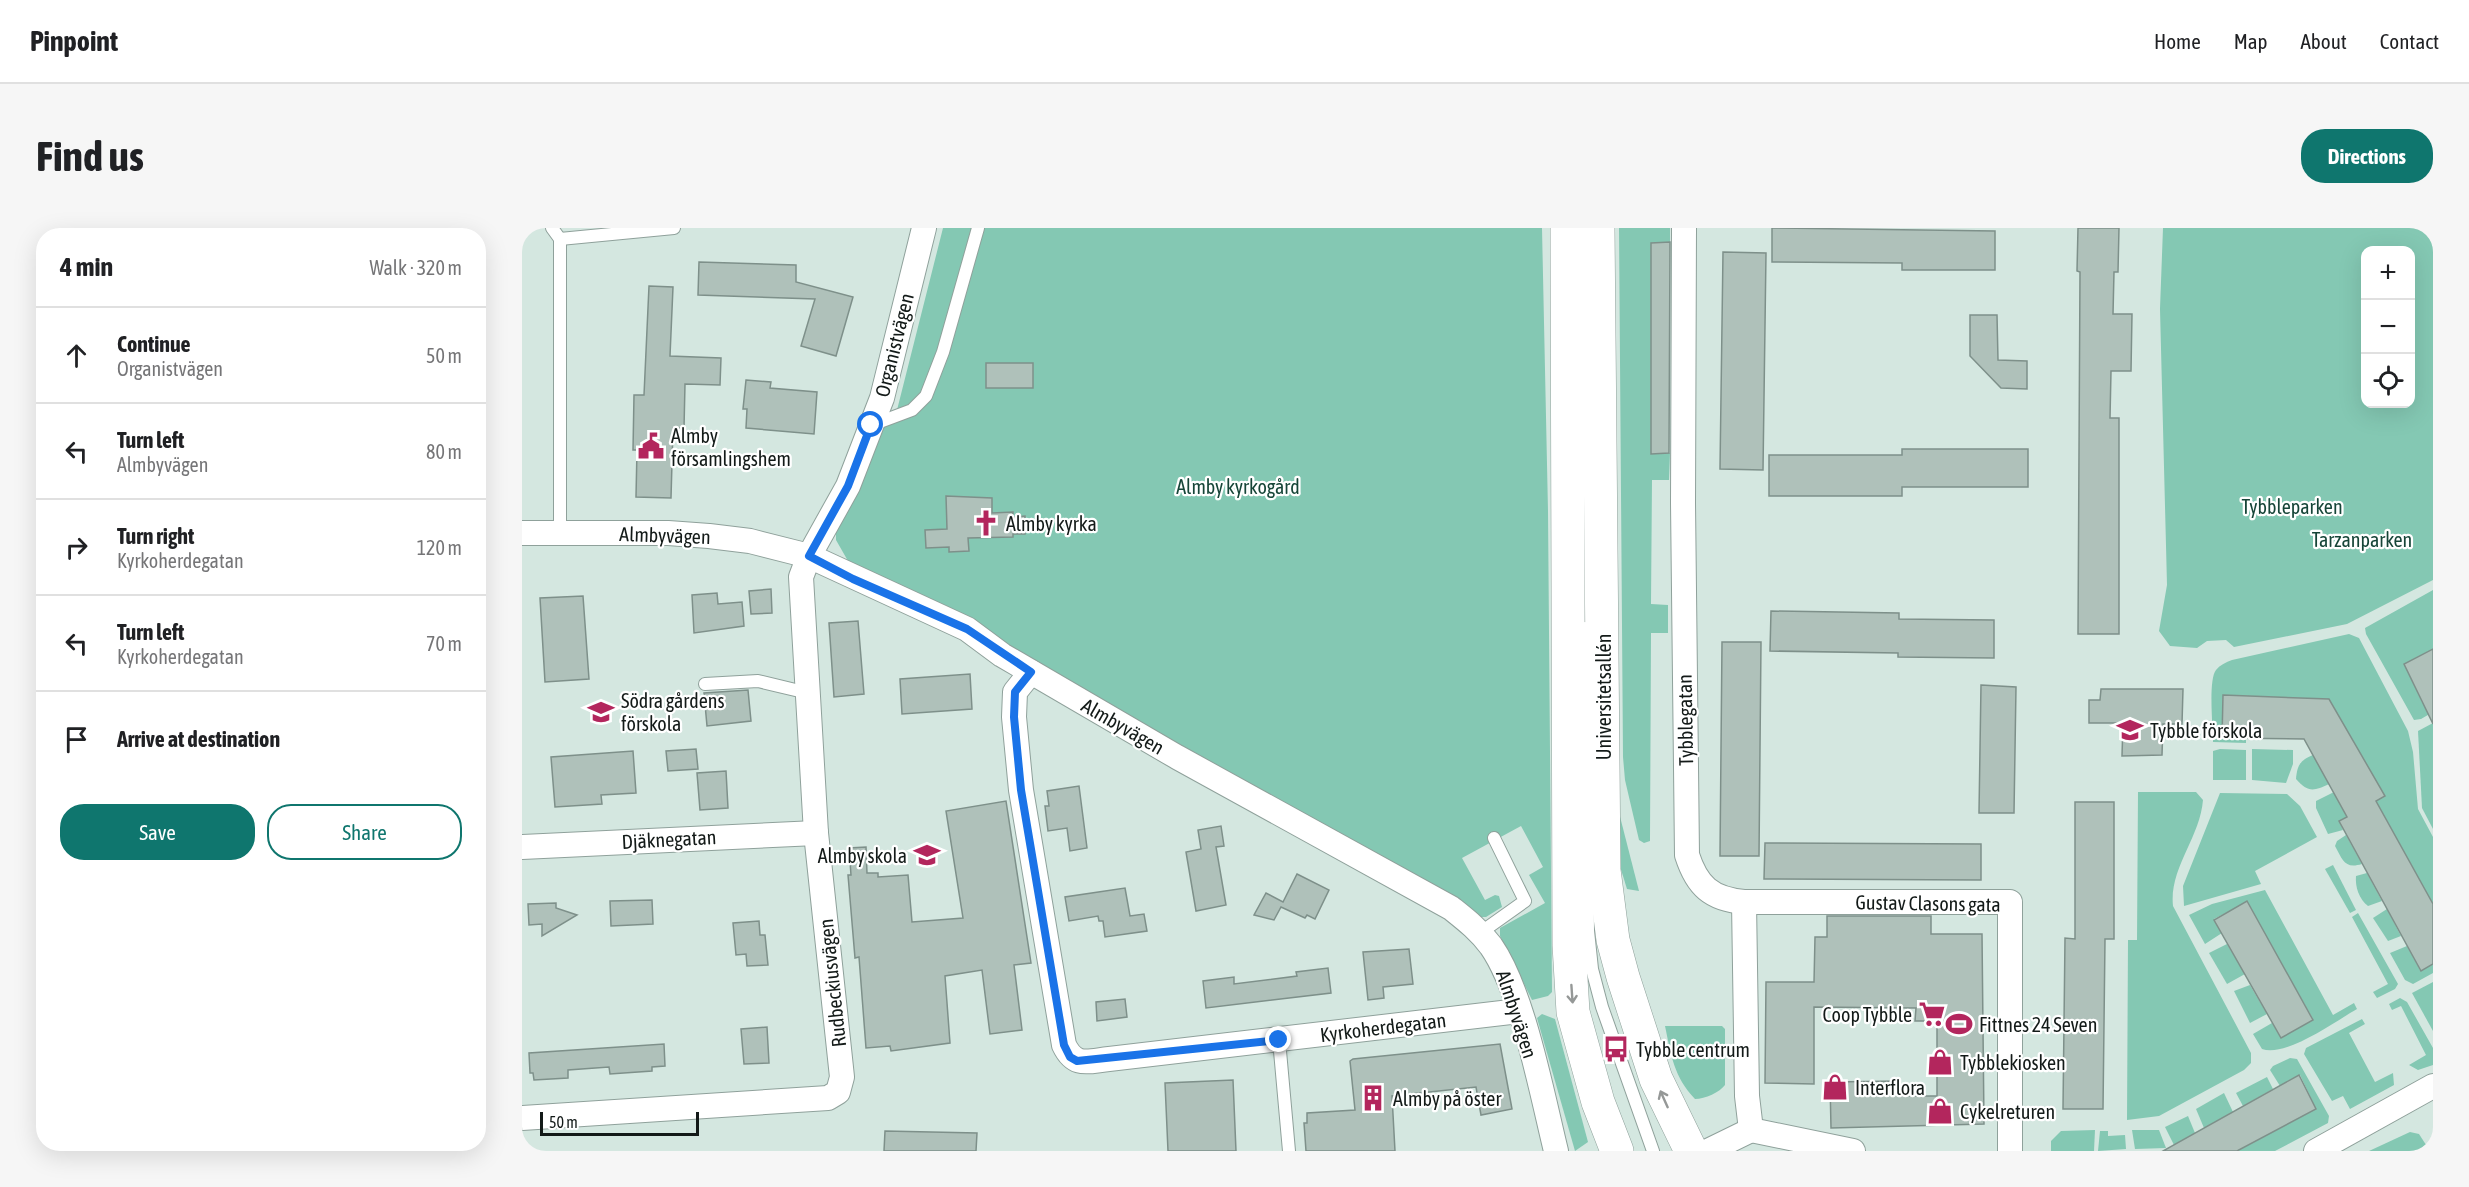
<!DOCTYPE html>
<html lang="en">
<head>
<meta charset="utf-8">
<style>
  :root { --surface:#fff; --page:#f6f6f6; --text:#202124; --muted:#757577; --line:#e0e0e0; --accent:#0f766e }
  body { margin:0; font-family:"Asap Condensed",sans-serif; background:var(--page); color:var(--text) }
  .controls { position:absolute; right:18px; top:18px; display:grid; overflow:hidden; border-radius:12px; box-shadow:0 6px 24px #0002 }
  .controls button { width:54px; height:54px; display:grid; place-items:center; padding:0; border:0; border-bottom:2px solid var(--line); background:var(--surface); color:var(--text); font:30px sans-serif }
  .scale { position:absolute; left:18px; bottom:15px; width:159px; box-sizing:border-box; padding-left:6px; border:3px solid #131a18; border-top:0; font-size:16px; line-height:21px; white-space:nowrap; color:#131a18; -webkit-text-stroke:4px #fff; paint-order:stroke }
  .stop { position:absolute; width:18px; height:18px; margin:-14px; border:4px solid #1a73e8; border-radius:50%; background:#fff }
  .stop.end { background:#1a73e8; border-color:#fff; box-shadow:0 2px 6px #0008 }
  .list { margin:0; padding:0; list-style:none }
  h2 { display:flex; justify-content:space-between; align-items:center; height:78px; margin:0; padding:0 24px; font-size:26px }
  h2 small { font-size:20px; font-weight:400; color:var(--muted) }
  .list li { display:grid; grid-template-columns:39px 1fr auto; gap:18px; align-items:center; box-sizing:border-box; height:96px; padding:0 24px; border-top:2px solid var(--line) }
  .list b { display:block; font-size:22px; white-space:nowrap }
  .list p { margin:0; font-size:20px; white-space:nowrap; color:var(--muted) }
  .list em { font-size:20px; font-style:normal; color:var(--muted) }
  .actions { display:flex; gap:12px; padding:18px 24px }
  .actions a { flex:1; padding:14px 0; border:2px solid var(--accent); border-radius:24px; text-align:center; font-size:21px; color:var(--accent) }
  .actions .main { background:var(--accent); color:#fff }
  .icon { flex:none; width:33px; height:33px; fill:none; stroke:currentColor; stroke-width:2; stroke-linecap:round; stroke-linejoin:round }
  .map { position:relative; flex:none; width:1911px; height:923px; overflow:hidden; border-radius:24px }
  header { display:flex; align-items:center; gap:36px; box-sizing:border-box; height:84px; padding:0 30px; background:var(--surface); border-bottom:2px solid var(--line) }
  header strong { font-size:28px }
  nav { display:flex; gap:33px; margin-inline-start:auto; font-size:21px }
  .intro { display:flex; align-items:center; justify-content:space-between; box-sizing:border-box; height:144px; padding:0 36px }
  h1 { margin:0; font-size:42px }
  .button { padding:15px 27px; border-radius:24px; background:var(--accent); color:#fff; font-size:21px; font-weight:700 }
  main { display:flex; gap:36px; padding:0 36px }
  aside { flex:1; background:var(--surface); border-radius:24px; box-shadow:0 6px 24px #0002 }
  .map>svg:first-child { display:block }
  .green { fill:#84c8b3; fill-rule:evenodd }
  .building { fill:#afc1ba; stroke:#7e908a; stroke-width:1.5 }
  .lines { fill:none; stroke-linecap:round; stroke-linejoin:round }
  .lane-casing { stroke:#8fa19b; stroke-width:14 }
  .street-casing { stroke:#8fa19b; stroke-width:26 }
  .secondary-casing { stroke:#8fa19b; stroke-width:34 }
  .lane { stroke:#fff; stroke-width:12 }
  .street { stroke:#fff; stroke-width:24 }
  .secondary { stroke:#fff; stroke-width:33 }
  .oneway { stroke:#959897 }
  .route { stroke:#1a73e8; stroke-width:8 }
  .labels { text-anchor:middle; dominant-baseline:central; stroke-width:4.5; stroke-linejoin:round; paint-order:stroke }
  .street-label { font-size:20px; fill:#131a18; stroke:#fff }
  .poi-label { font-size:20px; fill:#131a18; stroke:#fff; text-anchor:start }
  .park-label { font-size:20px; fill:#164538; stroke:#fff }
</style>
</head>
<body>
<header>
<strong>Pinpoint</strong>
<nav><a>Home</a><a>Map</a><a>About</a><a>Contact</a></nav>
</header>
<div class="intro"><h1>Find us</h1><a class="button">Directions</a></div>
<main>
<aside>
<h2>4 min<small>Walk · 320 m</small></h2>
<ul class="list">
<li><svg class="icon" aria-label="ahead" viewBox="0 0 24 24"><path d="M12 20V5M6 11l6-6 6 6"/></svg><div><b>Continue</b><p>Organistvägen</p></div><em>50 m</em></li>
<li><svg class="icon" aria-label="left" viewBox="0 0 24 24"><path d="M17 20v-9H6M10 6l-5 5 5 5"/></svg><div><b>Turn left</b><p>Almbyvägen</p></div><em>80 m</em></li>
<li><svg class="icon" aria-label="right" viewBox="0 0 24 24"><path d="M7 20v-9h11M14 6l5 5-5 5"/></svg><div><b>Turn right</b><p>Kyrkoherdegatan</p></div><em>120 m</em></li>
<li><svg class="icon" aria-label="left" viewBox="0 0 24 24"><path d="M17 20v-9H6M10 6l-5 5 5 5"/></svg><div><b>Turn left</b><p>Kyrkoherdegatan</p></div><em>70 m</em></li>
<li><svg class="icon" aria-label="arrive" viewBox="0 0 24 24"><path d="M6 21V4h12l-3 4 3 4H6"/></svg><div><b>Arrive at destination</b></div></li>
</ul>
<div class="actions"><a class="main">Save</a><a>Share</a></div>
</aside>
<div class="map">
<svg width="1911" height="923" viewBox="0 0 1911 923">
  <rect width="100%" height="100%" fill="#d4e7e0"/>
  <g class="green">
    <path d="M421 0H1020L1026 283 1030 764 1026 768 1010 772 978 708V700L1023 675 1007 647 1021 639 999 598 940 630 963 672 973 667 977 668 980 679 964 689H952L523 444 468 404 429 380 326 333 314 312V300L353 201 374 186Z"/>
    <path d="M1097 0H1148V14L1129 15 1130 226 1148 225 1147 252H1130L1129 376 1146 377V405H1129L1128 613 1122 615 1117 612 1103 552 1101 529Z"/>
    <path d="M1641 0H1911V352L1825 396 1712 419 1704 412 1685 413 1675 420 1648 418 1637 403 1645 357 1638 81ZM1844 22H1888V176H1844Z"/>
    <path d="M1911 362V421L1882 436 1900 474 1911 484 1899 491 1892 492 1844 406 1843 400Z"/>
    <path d="M1827 406 1837 410 1886 503 1891 524 1896 581 1911 609V676L1854 573 1862 568 1807 471 1701 467 1700 510H1724V515L1691 514C1691 499 1686 452 1694 442 1698 437 1704 434 1710 432Z"/>
    <path d="M1911 495V601L1900 580 1896 503Z"/>
    <path d="M1698 521 1724 522V552H1691V523Z"/>
    <path d="M1730 521 1771 522V536L1764 555 1730 552Z"/>
    <path d="M1791 527 1807 556C1792 563 1786 565 1774 551 1775 538 1778 532 1791 527Z"/>
    <path d="M1616 564H1674L1681 572C1678 610 1647 640 1651 678L1729 825V835L1722 842 1637 888 1605 892 1606 712H1615Z"/>
    <path d="M1812 564 1825 589 1817 593 1821 602 1806 606 1794 580V573Z"/>
    <path d="M1698 565 1765 566 1778 578 1795 609 1733 643 1739 656 1662 678 1661 658Z"/>
    <path d="M1093 569 1117 663 1105 661 1097 635Z"/>
    <path d="M1824 607 1840 636C1823 641 1821 633 1813 618L1815 613Z"/>
    <path d="M1811 637 1834 682 1828 685 1803 641Z"/>
    <path d="M1845 645 1860 673 1846 678C1837 671 1833 659 1834 648Z"/>
    <path d="M1743 662 1811 787 1832 775 1835 781C1812 794 1765 829 1740 821L1731 806 1750 795 1759 810 1791 791 1725 674 1692 691 1700 705 1683 716 1667 687 1690 676Z"/>
    <path d="M1865 681 1879 708 1866 713 1851 690Z"/>
    <path d="M1836 685 1876 756 1873 761 1855 770 1851 764 1866 756 1830 689Z"/>
    <path d="M1705 716 1723 746 1705 756 1687 725Z"/>
    <path d="M1885 718 1898 742 1911 736V745L1891 756 1883 752 1868 725Z"/>
    <path d="M1911 754V803L1890 765Z"/>
    <path d="M1728 757 1745 786 1728 795 1712 763Z"/>
    <path d="M1878 770 1885 774 1911 820V837L1896 842 1887 837 1904 827 1879 778 1870 782 1867 776Z"/>
    <path d="M1020 786 1033 791 1066 914 1053 923 1015 790Z"/>
    <path d="M1840 791 1843 796 1827 805 1853 854 1871 845 1872 857 1828 881 1821 868 1810 873 1782 826 1784 820Z"/>
    <path d="M1143 798H1200L1203 801V857C1198 864 1183 871 1173 871 1152 849 1149 827 1143 798Z"/>
    <path d="M1768 830 1775 831 1807 888 1806 895 1753 923H1715L1794 881 1778 847 1758 858 1748 842 1751 838Z"/>
    <path d="M1745 849 1751 861 1721 878 1714 865Z"/>
    <path d="M1702 865 1711 884 1682 900 1674 881Z"/>
    <path d="M1666 888 1673 905 1652 917 1643 899Z"/>
    <path d="M1573 902 1572 923H1529V913L1539 903Z"/>
    <path d="M1610 902H1637L1644 920 1613 921Z"/>
    <path d="M1578 903H1586V908L1603 907 1604 921 1576 923Z"/>
    <path d="M1888 904 1897 906 1908 923H1847Z"/>
  </g>
  <g class="building">
    <path d="M1250 0 1473 3V42H1380V35L1250 34Z"/>
    <path d="M1556 0H1597L1596 44H1592L1591 86H1610L1609 143H1589L1588 190H1597V406H1556L1558 44 1555 43Z"/>
    <path d="M1148 14 1147 225 1129 226V15Z"/>
    <path d="M1201 24 1244 25 1241 242 1198 241Z"/>
    <path d="M177 34 274 37V54L331 69 314 128 279 118 293 71 176 67Z"/>
    <path d="M127 58 151 59 148 128 199 130 198 157 163 156 162 200H151L149 270 114 269 115 222H111L112 167H122Z"/>
    <path d="M1448 87H1475L1476 132 1505 133V161L1479 160 1448 128Z"/>
    <rect x="464" y="135" width="47" height="25"/>
    <path d="M224 152 249 154 248 160 295 164 292 206 224 200 225 181H221Z"/>
    <path d="M1380 221H1506V259H1380V268H1247V227H1380Z"/>
    <path d="M424 268 470 270V285L491 284V289L503 288V306H491V309L446 310 447 323 427 324V319L404 320 403 302 425 301Z"/>
    <path d="M249 361 250 385 229 386 227 363Z"/>
    <path d="M195 365 196 376 220 374 222 398 172 405 170 367Z"/>
    <path d="M61 368 67 451 23 454 18 370Z"/>
    <path d="M1249 383 1377 385V391L1472 392V430L1376 429V425L1248 423Z"/>
    <path d="M336 393 342 466 312 469 307 395Z"/>
    <path d="M1200 414H1239L1237 628H1198Z"/>
    <path d="M1911 421V496L1882 436Z"/>
    <path d="M448 446 450 481 380 486 378 451Z"/>
    <path d="M1459 457 1494 459 1492 585H1457Z"/>
    <path d="M1579 461H1661L1660 496H1641L1640 527 1600 528 1601 495H1567V472H1578Z"/>
    <path d="M226 462 229 493 185 498 182 465Z"/>
    <path d="M1701 467 1807 471 1863 568 1854 573 1911 676V736L1899 743 1817 593 1825 589 1782 511 1700 510Z"/>
    <path d="M174 521 176 541 146 543 144 523Z"/>
    <path d="M111 523 114 565 79 567 80 576 33 579 29 529Z"/>
    <path d="M204 543 206 580 178 582 175 545Z"/>
    <path d="M557 558 565 620 548 623 545 600 526 603 523 578H527L525 563Z"/>
    <path d="M484 573 509 735 492 737 500 802 468 806 460 742 423 748 428 815 369 823 368 818 344 820 337 729 333 730 326 647H329L327 620 344 619 345 645H356V649L386 647 390 694 441 690 424 583Z"/>
    <path d="M1553 574H1592V711H1583L1581 881H1541L1543 710 1553 711Z"/>
    <path d="M699 598 702 618 694 619 704 677 674 683 664 624 679 621 676 602Z"/>
    <path d="M1243 615 1459 616V652L1242 651Z"/>
    <path d="M775 646 807 662 793 691 785 687 783 690 759 679 752 692 732 687 744 665 761 674Z"/>
    <path d="M603 660 608 688 622 686 625 703 583 709 581 693H577L576 688 547 693 543 669Z"/>
    <path d="M130 672 131 696 89 698 88 673Z"/>
    <path d="M1725 673 1791 792 1759 810 1692 692Z"/>
    <path d="M34 675V680L55 687 20 708V696L7 697 6 676Z"/>
    <path d="M1305 688H1409V706H1460L1462 896 1309 900 1308 854 1377 853V868H1415V793H1393L1394 780 1292 779V856L1243 855 1244 754H1292L1293 709H1305Z"/>
    <path d="M237 693 238 707H243L246 737 225 738 224 726 214 727 211 695Z"/>
    <path d="M887 721 891 756 861 759 862 770 846 772 841 724Z"/>
    <path d="M806 740 809 765 684 780 681 753 712 749V756L775 748 774 744Z"/>
    <path d="M603 771 605 789 575 793 574 774Z"/>
    <path d="M245 799 247 835 222 836 219 801Z"/>
    <path d="M142 816 143 838 130 839V843L88 846 87 839 46 842V850L12 852 11 845H8L7 825Z"/>
    <path d="M978 816 990 881 959 887 954 859 870 868 873 923H784L782 895H785V885L833 882 828 833 831 831Z"/>
    <path d="M1777 847 1794 881 1715 923H1641Z"/>
    <path d="M711 852 714 923H646L643 855Z"/>
    <path d="M363 903 455 905 454 923H362Z"/>
  </g>
  <g class="lines">
    <g class="lane-casing">
      <g id="lane">
        <path d="M30 0 38 11V305"/>
        <path d="M38 11 152 0"/>
        <path d="M350 197 390 182 404 168 421 124 456 0"/>
        <path d="M1063 400 1066 703 1070 741 1080 779 1131 923"/>
        <path d="M183 456 236 453 286 465"/>
        <path d="M958 705 1003 673 972 610"/>
        <path d="M757 812 767 923"/>
      </g>
    </g>
    <g class="street-casing">
      <g id="street">
        <path d="M1162 0 1161 275 1165 627C1175 658 1189 671 1222 674H1488V923"/>
        <path d="M0 305H146L187 308 228 313 287 328 445 401 480 427 655 529 929 680C944 692 957 702 969 718 1001 764 1020 866 1034 923"/>
        <path d="M509 444 493 464 492 489 499 562 542 817C553 840 566 833 587 831L997 783"/>
        <path d="M0 619 294 605"/>
        <path d="M1222 674 1225 868 1229 902"/>
        <path d="M0 890 306 870 316 864 320 849 294 605 279 349 287 328 326 258 360 170 402 0"/>
        <path d="M1229 902 1331 923"/>
        <path d="M1186 923 1229 902"/>
        <path d="M1794 923 1911 858"/>
      </g>
    </g>
    <g class="secondary-casing">
      <g id="secondary">
        <path d="M1045 0 1047 717 1051 784 1076 874 1095 923"/>
        <path d="M1076 0 1082 642 1091 712 1101 749 1134 851 1169 923"/>
      </g>
    </g>
    <use href="#lane" class="lane"/>
    <use href="#street" class="street"/>
    <use href="#secondary" class="secondary"/>
  </g>
  <defs><path id="oneway-shaft" d="M-6 0H5M1.5-3L5.5 0L1.5 3" fill="none" stroke-width="1.6" stroke-linecap="round" stroke-linejoin="round" transform="scale(1.5)"/></defs>
  <g class="oneway">
    <use href="#oneway-shaft" transform="translate(1050 766) rotate(86)"/>
    <use href="#oneway-shaft" transform="translate(1142 871) rotate(-114)"/>
  </g>
  <g class="lines">
    <path class="route" d="M349 197 326 258 287 328 331 351 445 401 509 444 493 464 492 489 499 562 542 817 548 829 555 833 757 812"/>
  </g>
  <defs>
    <g id="civic-bare" transform="scale(2.07)"><path d="M-.6-6.5H3V-4.5H.6V-3L4-1V1h2V6H-6V1h2V-1L-.6-3ZM-1.2 2.5V6h2.4V2.5Z" fill="#b3265d" stroke="#fff" stroke-width="2.5" paint-order="stroke"/></g>
    <g id="church-bare" transform="scale(2.07)"><path d="M-1.2-6h2.4v3.5h3.3v2.4h-3.3V6h-2.4V-.1h-3.3v-2.4h3.3Z" fill="#b3265d" stroke="#fff" stroke-width="2.5" paint-order="stroke"/></g>
    <g id="school-bare" transform="scale(2.07)"><path d="M0-5L7-2L0 1L-7-2ZM-4 1L0 2.5L4 1V4Q0 6-4 4Z" fill="#b3265d" stroke="#fff" stroke-width="2.5" paint-order="stroke"/></g>
    <g id="supermarket-bare" transform="scale(2.07)"><path d="M-6-5.5h2.5l.6 2H6L4.5 2H-2.5L-4.4-4H-6ZM-1.5 3.2a1.3 1.3 0 1 0 .1 0ZM3 3.2a1.3 1.3 0 1 0 .1 0Z" fill="#b3265d" stroke="#fff" stroke-width="2.5" paint-order="stroke"/></g>
    <g id="stadium-bare" transform="scale(2.07)"><path d="M0-5a6.5 5 0 1 0 0 10a6.5 5 0 1 0 0-10ZM-3.5-1.8h7v3.6h-7Z" fill="#b3265d" stroke="#fff" stroke-width="2.5" paint-order="stroke"/></g>
    <g id="bus-bare" transform="scale(2.07)"><path d="M-5-6H5V4H4V6H2V4H-2V6H-4V4H-5ZM-3.5-4V0h7V-4ZM-3.5 1.2v1.5H-2V1.2ZM2 1.2v1.5H3.5V1.2Z" fill="#b3265d" stroke="#fff" stroke-width="2.5" paint-order="stroke"/></g>
    <g id="shop-bare" transform="scale(2.07)"><path d="M-5-2.5h2.3a2.7 3.5 0 0 1 5.4 0H5L5.5 6h-11ZM-1.5-2.5h3a1.5 2.3 0 0 0-3 0Z" fill="#b3265d" stroke="#fff" stroke-width="2.5" paint-order="stroke"/></g>
    <g id="building-bare" transform="scale(2.07)"><path d="M-4-6H4V6H1V3H-1V6H-4ZM-2.5-4.3h1.7v1.8h-1.7ZM.8-4.3h1.7v1.8H.8ZM-2.5-1h1.7V.8h-1.7ZM.8-1h1.7V.8H.8Z" fill="#b3265d" stroke="#fff" stroke-width="2.5" paint-order="stroke"/></g>
  </defs>
  <g fill-rule="evenodd">
    <use href="#civic-bare" x="129" y="218"/>
    <use href="#church-bare" x="464" y="295"/>
    <use href="#school-bare" x="79" y="484"/>
    <use href="#school-bare" x="1608" y="502"/>
    <use href="#school-bare" x="405" y="627"/>
    <use href="#supermarket-bare" x="1410" y="786"/>
    <use href="#stadium-bare" x="1437" y="796"/>
    <use href="#bus-bare" x="1094" y="821"/>
    <use href="#shop-bare" x="1418" y="834"/>
    <use href="#shop-bare" x="1313" y="859"/>
    <use href="#building-bare" x="851" y="870"/>
    <use href="#shop-bare" x="1418" y="883"/>
  </g>
  <g class="labels">
    <g class="street-label">
      <text transform="translate(372 117) rotate(-76)">Organistvägen</text>
      <text transform="translate(143 307) rotate(2)">Almbyvägen</text>
      <text transform="translate(1081 469) rotate(-90)">Universitetsallén</text>
      <text transform="translate(1163 492) rotate(-91)">Tybblegatan</text>
      <text transform="translate(601 498) rotate(30)">Almbyvägen</text>
      <text transform="translate(147 611) rotate(-3)">Djäknegatan</text>
      <text transform="translate(1406 675) rotate(1)">Gustav Clasons gata</text>
      <text transform="translate(310 755) rotate(-96)">Rudbeckiusvägen</text>
      <text transform="translate(995 786) rotate(72)">Almbyvägen</text>
      <text transform="translate(861 799) rotate(-7)">Kyrkoherdegatan</text>
    </g>
    <g class="poi-label">
      <text x="149" y="207">Almby<tspan x="149" dy="23">församlingshem</tspan></text>
      <text x="484" y="295">Almby kyrka</text>
      <text x="99" y="472">Södra gårdens<tspan x="99" dy="23">förskola</tspan></text>
      <text x="1628" y="502">Tybble förskola</text>
      <text x="385" y="627" text-anchor="end">Almby skola</text>
      <text x="1390" y="786" text-anchor="end">Coop Tybble</text>
      <text x="1457" y="796">Fittnes 24 Seven</text>
      <text x="1114" y="821">Tybble centrum</text>
      <text x="1438" y="834">Tybblekiosken</text>
      <text x="1333" y="859">Interflora</text>
      <text x="871" y="870">Almby på öster</text>
      <text x="1438" y="883">Cykelreturen</text>
    </g>
    <g class="park-label">
      <text x="716" y="258">Almby kyrkogård</text>
      <text x="1770" y="278">Tybbleparken</text>
      <text x="1840" y="311">Tarzanparken</text>
    </g>
  </g>
</svg>
<div class="controls">
<button>+</button>
<button>−</button>
<button><svg class="icon" aria-label="locate" viewBox="0 0 24 24"><circle cx="12" cy="12" r="6"/><path d="M12 2v4M12 18v4M2 12h4M18 12h4"/></svg></button>
</div>
<div class="scale">50 m</div>
<div class="stop" style="left:349px;top:197px"></div>
<div class="stop end" style="left:757px;top:812px"></div>
</div>
</main>
</body>
</html>
